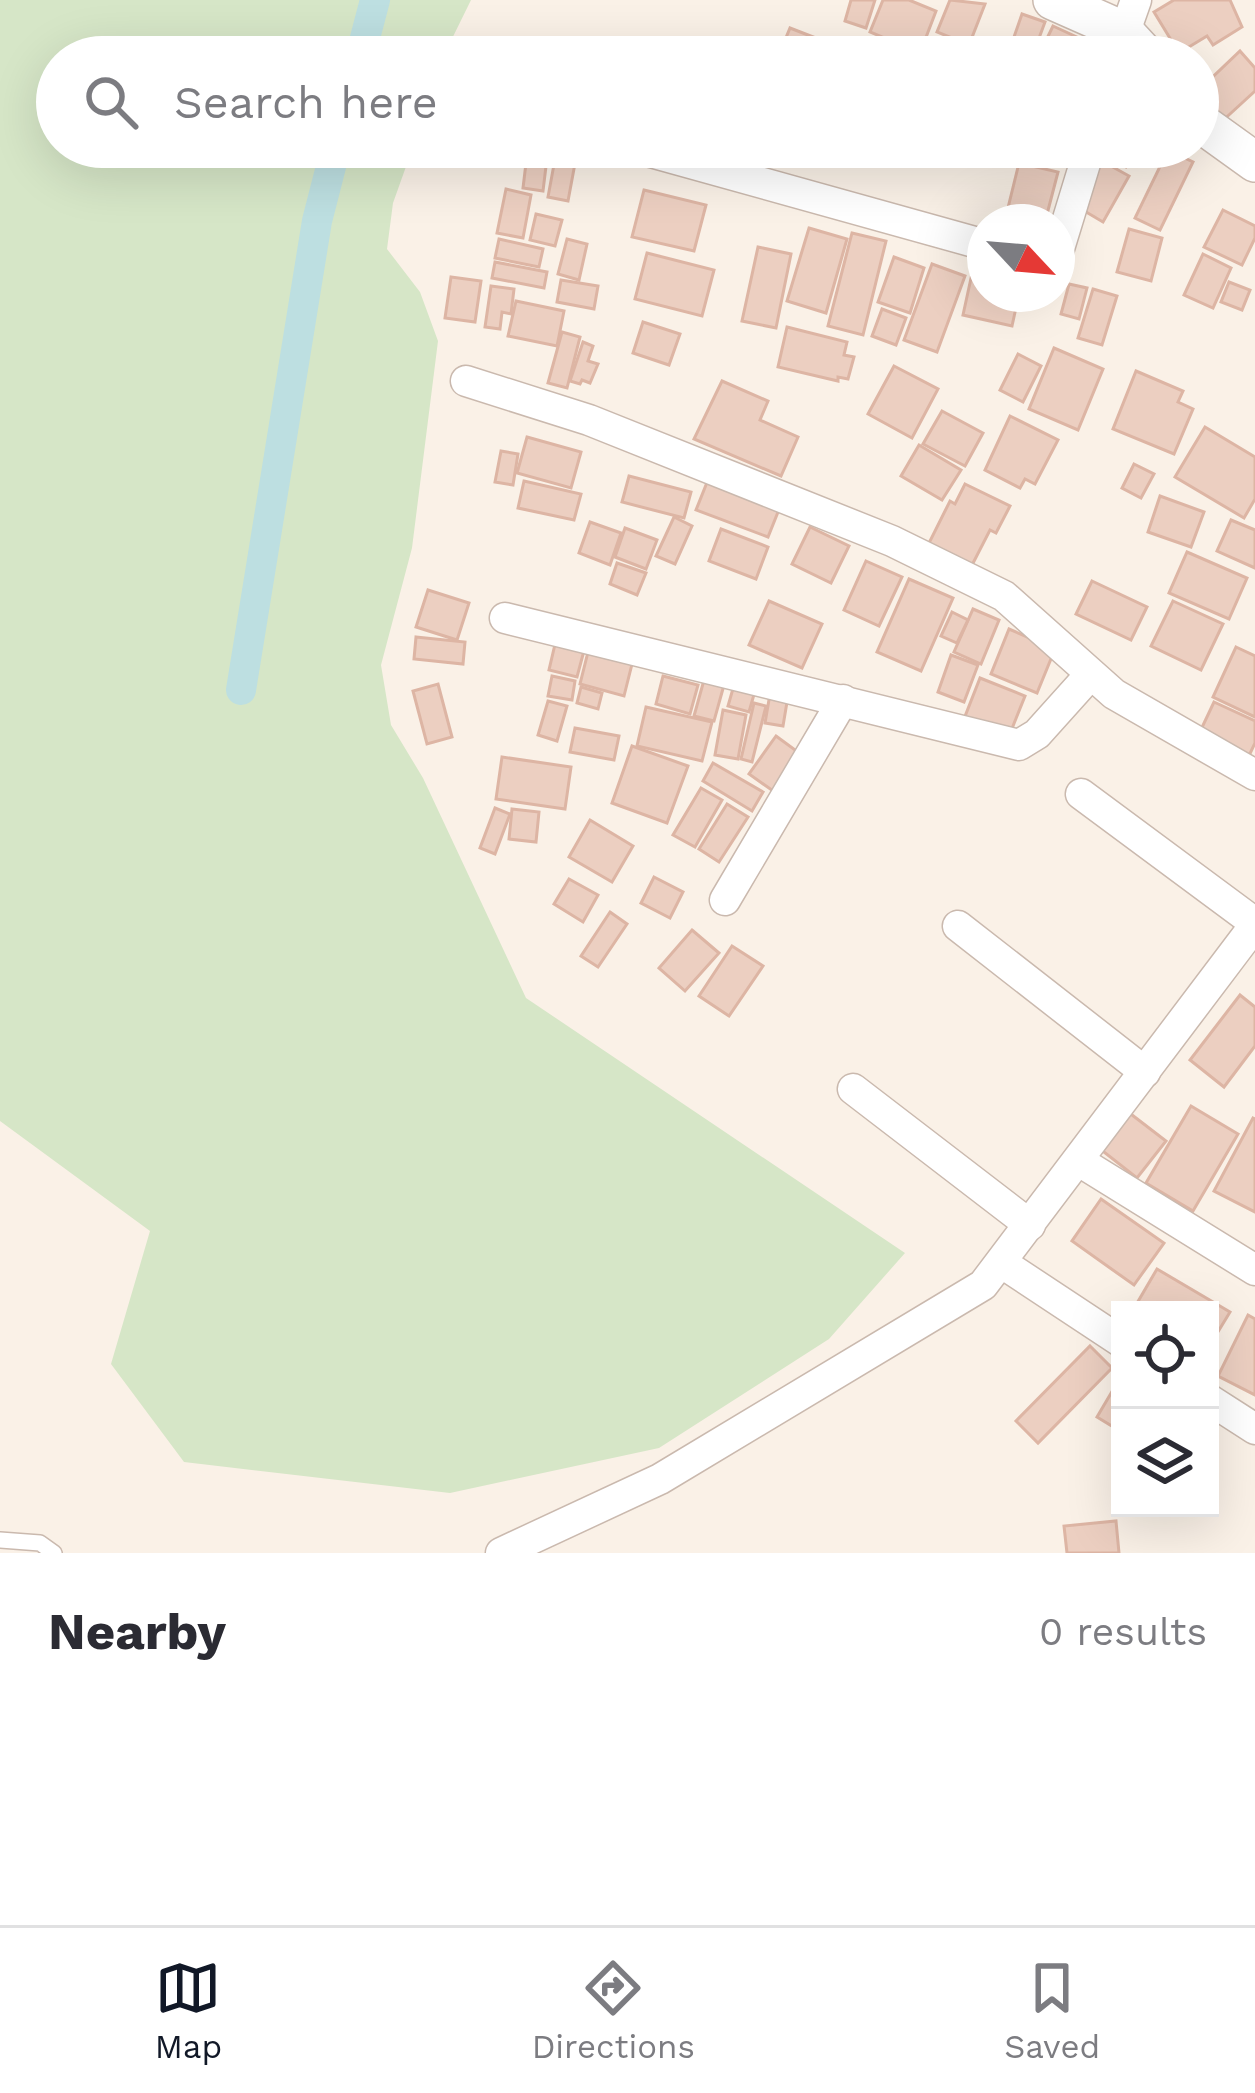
<!DOCTYPE html>
<html lang="en">
<head>
<meta charset="utf-8">
<style>
  :root { --surface:#fff; --page:#f7f7f7; --text:#2b2b33; --muted:#7c7c81; --line:#e1e1e2; --accent:#111827 }
  body { margin:0; font-family:"Work Sans",sans-serif; background:var(--page); color:var(--text) }
  .controls { position:absolute; right:36px; bottom:36px; display:grid; overflow:hidden; border-radius:0px; box-shadow:0 12px 48px #0002 }
  .controls button { width:108px; height:108px; display:grid; place-items:center; padding:0; border:0; border-bottom:3px solid var(--line); background:var(--surface); color:var(--text); font:60px sans-serif }
  .compass { position:absolute; left:967px; top:204px; width:108px; height:108px; border-radius:50%; background:var(--surface); box-shadow:0 12px 48px #0002; rotate:116deg }
  .list { margin:0; padding:0; list-style:none }
  h2 { display:flex; justify-content:space-between; align-items:center; height:156px; margin:0; padding:0 48px; font-size:51px }
  h2 small { font-size:39px; font-weight:400; color:var(--muted) }
  .icon { flex:none; width:66px; height:66px; fill:none; stroke:currentColor; stroke-width:2; stroke-linecap:round; stroke-linejoin:round }
  .map { position:relative; flex:none; width:1255px; height:1553px; overflow:hidden }
  .search { position:absolute; background:var(--surface); box-shadow:0 12px 48px #0002; left:36px; right:36px; top:36px; height:132px; display:flex; align-items:center; gap:30px; box-sizing:border-box; padding:0 42px; border-radius:66px; color:var(--muted); font-size:45px }
  .sheet { height:372px; background:var(--surface) }
  nav { display:flex; justify-content:space-around; align-items:center; box-sizing:border-box; height:168px; border-top:3px solid var(--line); background:var(--surface); font-size:33px; color:var(--muted) }
  nav a { display:grid; justify-items:center; gap:6px }
  nav .on { color:var(--accent) }
  .map>svg:first-child { display:block }
  .green { fill:#d6e6c7 }
  .lines { fill:none; stroke-linecap:round; stroke-linejoin:round }
  .canal { stroke:#bddfe1; stroke-width:30 }
  .building { fill:#eccfc1; stroke:#ddb5a4; stroke-width:3 }
  .service-casing { stroke:#cab9ae; stroke-width:18 }
  .minor-casing { stroke:#cab9ae; stroke-width:33 }
  .tertiary-casing { stroke:#cab9ae; stroke-width:42 }
  .service { stroke:#fff; stroke-width:15 }
  .minor { stroke:#fff; stroke-width:30 }
  .tertiary { stroke:#fff; stroke-width:39 }
</style>
</head>
<body>
<div class="map">
<svg width="1255" height="1553" viewBox="0 0 1255 1553">
  <rect width="100%" height="100%" fill="#faf1e7"/>
  <path class="green" d="M0 0H471L443 57H57V147H413L393 203 387 249 420 292 438 341 412 548 381 665 391 725 423 778 526 998 905 1253 829 1339 659 1448 450 1493 184 1462 111 1364 150 1231 0 1121Z"/>
  <g class="lines">
    <g class="canal">
      <path d="M360 57 375 0"/>
      <path d="M241 690 317 221 336 147"/>
    </g>
  </g>
  <g class="building">
    <path d="M851 0H875L866 28 845 21Z"/>
    <path d="M883 0H909L936 11 920 53 870 32Z"/>
    <path d="M950 0 985 4 969 45 937 32Z"/>
    <path d="M1174 0H1230L1242 27 1213 45 1207 36 1179 53 1154 12Z"/>
    <path d="M1022 14 1045 22 1032 57H1007Z"/>
    <path d="M1053 26 1094 45 1088 57H1038Z"/>
    <path d="M790 28 839 47 836 57H778Z"/>
    <path d="M1240 51 1255 68V91L1218 125 1198 103V91Z"/>
    <path d="M1000 147H1064L1062 158Z"/>
    <path d="M1100 147H1141L1126 167Z"/>
    <path d="M551 148 565 150 564 156 576 158 568 201 548 197 555 159 550 158Z"/>
    <path d="M1168 150 1193 162 1160 230 1135 218Z"/>
    <path d="M527 155 547 158 543 191 523 188Z"/>
    <path d="M1102 161 1129 176 1103 222 1076 206Z"/>
    <path d="M1019 163 1058 172 1045 222 1006 216Z"/>
    <path d="M506 189 531 195 523 238 497 233Z"/>
    <path d="M644 190 706 205 694 251 632 237Z"/>
    <path d="M1223 210 1255 226V238L1242 265 1204 247Z"/>
    <path d="M536 214 562 220 555 246 530 240Z"/>
    <path d="M809 228 847 239 826 313 787 301Z"/>
    <path d="M1129 229 1162 238 1151 281 1117 272Z"/>
    <path d="M852 233 886 241 863 335 828 326Z"/>
    <path d="M499 239 543 249 539 267 495 258Z"/>
    <path d="M567 239 587 244 579 280 558 274Z"/>
    <path d="M758 247 791 254 776 328 742 321Z"/>
    <path d="M647 253 714 270 702 316 635 299Z"/>
    <path d="M1203 254 1231 268 1213 308 1184 295Z"/>
    <path d="M894 257 924 268 910 313 878 302Z"/>
    <path d="M495 262 547 272 544 288 492 278Z"/>
    <path d="M932 264 965 276 937 352 904 340Z"/>
    <path d="M973 269 985 272V294H1019L1012 326 963 315Z"/>
    <path d="M451 277 481 281 475 322 445 318Z"/>
    <path d="M561 280 598 286 594 309 557 302Z"/>
    <path d="M1229 282 1250 290 1242 310 1221 302Z"/>
    <path d="M1069 284 1087 288 1079 319 1061 314Z"/>
    <path d="M491 286 514 289 511 314 502 312 500 329 485 327Z"/>
    <path d="M1093 289 1117 296 1102 345 1078 338Z"/>
    <path d="M516 301 564 311 557 346 508 336Z"/>
    <path d="M882 309 906 318 896 345 872 336Z"/>
    <path d="M643 322 680 334 669 365 633 353Z"/>
    <path d="M787 327 847 342 844 355 854 357 848 379 838 377V381L778 367Z"/>
    <path d="M562 332 580 337 567 388 548 383Z"/>
    <path d="M583 342 593 346 588 361 598 364 590 383 582 380 580 384 570 381Z"/>
    <path d="M1054 348 1103 369 1078 430 1029 409Z"/>
    <path d="M1018 354 1041 366 1023 402 1000 390Z"/>
    <path d="M894 366 938 389 912 438 868 414Z"/>
    <path d="M1136 371 1183 391 1178 402 1193 409 1174 454 1113 429Z"/>
    <path d="M722 381 768 401 760 420 798 437 781 476 694 439Z"/>
    <path d="M942 411 983 433 965 466 923 444Z"/>
    <path d="M1010 416 1058 440 1035 484 1025 479 1020 488 985 470Z"/>
    <path d="M1205 427 1255 457V499L1244 518 1175 477Z"/>
    <path d="M527 437 581 452 571 488 517 473Z"/>
    <path d="M919 445 961 470 942 500 901 476Z"/>
    <path d="M501 451 518 454 513 485 495 482Z"/>
    <path d="M1134 464 1154 474 1141 498 1122 488Z"/>
    <path d="M629 476 691 492 684 518 622 502Z"/>
    <path d="M708 480 780 507 768 537 696 510Z"/>
    <path d="M524 481 581 494 574 520 518 508Z"/>
    <path d="M965 484 1010 506 996 533 990 530 969 571 926 549 950 501 955 504Z"/>
    <path d="M1160 496 1204 512 1191 547 1148 532Z"/>
    <path d="M674 517 692 526 675 564 656 556Z"/>
    <path d="M1231 520 1255 530V568L1217 551Z"/>
    <path d="M590 522 621 533 610 565 579 553Z"/>
    <path d="M810 527 849 546 831 583 792 564Z"/>
    <path d="M625 528 657 540 646 569 615 557Z"/>
    <path d="M721 529 768 547 756 579 709 561Z"/>
    <path d="M1187 552 1247 578 1229 619 1169 593Z"/>
    <path d="M866 561 902 577 879 626 844 610Z"/>
    <path d="M617 563 646 573 637 595 610 584Z"/>
    <path d="M909 579 953 598 921 671 877 652Z"/>
    <path d="M1092 581 1147 607 1131 640 1076 614Z"/>
    <path d="M428 590 469 603 457 640 416 627Z"/>
    <path d="M769 601 822 624 802 668 749 645Z"/>
    <path d="M1173 601 1223 624 1201 670 1151 646Z"/>
    <path d="M973 609 999 620 981 664 954 652Z"/>
    <path d="M952 612 968 620 957 643 941 636Z"/>
    <path d="M1009 629 1055 649 1037 693 991 674Z"/>
    <path d="M416 637 465 642 463 664 414 659Z"/>
    <path d="M556 640 585 647 577 677 549 670Z"/>
    <path d="M1236 647 1255 656V717L1213 697Z"/>
    <path d="M589 648 633 660 624 696 580 684Z"/>
    <path d="M951 655 978 665 964 702 938 692Z"/>
    <path d="M552 676 575 681 572 700 548 696Z"/>
    <path d="M663 676 698 685 690 714 656 704Z"/>
    <path d="M980 678 1025 696 1009 736 964 719Z"/>
    <path d="M704 680 724 685 714 721 694 716Z"/>
    <path d="M438 684 452 737 427 744 413 691Z"/>
    <path d="M734 685 755 691 749 712 728 706Z"/>
    <path d="M581 687 602 693 598 709 577 703Z"/>
    <path d="M770 694 788 696 783 726 765 723Z"/>
    <path d="M548 701 567 706 557 741 538 735Z"/>
    <path d="M1214 702 1255 721V743L1247 760 1197 738Z"/>
    <path d="M754 703 766 706 752 762 741 759Z"/>
    <path d="M646 707 712 722 702 761 637 746Z"/>
    <path d="M723 710 746 715 738 759 715 755Z"/>
    <path d="M575 728 619 736 614 760 570 752Z"/>
    <path d="M776 736 802 755 776 793 749 774Z"/>
    <path d="M632 746 688 766 667 823 612 803Z"/>
    <path d="M502 757 571 767 565 809 496 799Z"/>
    <path d="M713 763 763 792 752 811 703 781Z"/>
    <path d="M701 788 722 800 695 847 673 835Z"/>
    <path d="M727 804 748 817 719 862 699 849Z"/>
    <path d="M495 808 510 814 495 854 480 848Z"/>
    <path d="M512 809 539 812 536 842 509 839Z"/>
    <path d="M590 820 633 846 612 882 569 857Z"/>
    <path d="M654 877 683 892 670 918 641 903Z"/>
    <path d="M569 879 598 895 583 922 554 904Z"/>
    <path d="M610 912 627 924 598 967 581 956Z"/>
    <path d="M692 930 719 953 685 991 659 968Z"/>
    <path d="M732 946 763 966 729 1016 699 996Z"/>
    <path d="M1240 995 1255 1007V1046L1224 1087 1190 1060Z"/>
    <path d="M1191 1106 1238 1134 1193 1211 1146 1183Z"/>
    <path d="M1123 1108 1166 1141 1137 1178 1095 1145Z"/>
    <path d="M1253 1118 1255 1119V1212L1214 1191Z"/>
    <path d="M1101 1199 1164 1243 1134 1285 1072 1241Z"/>
    <path d="M1157 1269 1230 1312 1210 1345V1310H1133Z"/>
    <path d="M1248 1315 1255 1319V1395L1218 1376Z"/>
    <path d="M1090 1346 1112 1368 1038 1443 1016 1421Z"/>
    <path d="M1120 1378V1431L1097 1417Z"/>
    <path d="M1116 1521 1119 1553H1067L1064 1526Z"/>
  </g>
  <g class="lines">
    <g class="service-casing">
      <path id="service" d="M0 1540 40 1543 54 1553"/>
    </g>
    <g class="minor-casing">
      <g id="minor">
        <path d="M1116 57 1136 0"/>
        <path d="M633 147 985 245"/>
        <path d="M1057 255 1090 147"/>
        <path d="M466 381 589 420 892 541 1004 596 1114 694 1255 775"/>
        <path d="M505 618 1019 745 1037 734 1090 675"/>
        <path d="M1081 794 1255 923"/>
        <path d="M725 900 843 700"/>
        <path d="M958 926 1145 1072"/>
        <path d="M853 1089 1030 1225"/>
        <path d="M1079 1161 1255 1270"/>
        <path d="M1002 1263 1120 1341"/>
        <path d="M1210 1400 1255 1429"/>
        <path d="M501 1553 660 1479 983 1285 1255 925"/>
      </g>
    </g>
    <g class="tertiary-casing">
      <g id="tertiary">
        <path d="M1053 0 1123 31 1147 57"/>
        <path d="M1198 121 1255 162"/>
      </g>
    </g>
    <use href="#service" class="service"/>
    <use href="#minor" class="minor"/>
    <use href="#tertiary" class="tertiary"/>
  </g>
</svg>
<div class="controls">
<button><svg class="icon" aria-label="locate" viewBox="0 0 24 24"><circle cx="12" cy="12" r="6"/><path d="M12 2v4M12 18v4M2 12h4M18 12h4"/></svg></button>
<button><svg class="icon" aria-label="layers" viewBox="0 0 24 24"><path d="M12 4l9 5-9 5-9-5zM3 14l9 5 9-5"/></svg></button>
</div>
<svg class="compass" viewBox="-18 -18 36 36"><path d="M0-13l5 13h-10z" fill="#e53935"/><path d="M0 13l5-13h-10z" fill="#7c7c81"/></svg>
<div class="search"><svg class="icon" aria-label="search" viewBox="0 0 24 24"><circle cx="10" cy="10" r="6"/><path d="M15 15l6 6"/></svg>Search here</div>
</div>
<section class="sheet">
<h2>Nearby<small>0 results</small></h2>
<ul class="list">
</ul>
</section>
<nav>
<a class="on"><svg class="icon" aria-label="map" viewBox="0 0 24 24"><path d="M3 6l6-2 6 2 6-2v14l-6 2-6-2-6 2zM9 4v14M15 6v14"/></svg>Map</a>
<a><svg class="icon" aria-label="directions" viewBox="0 0 24 24"><path d="M12 3l9 9-9 9-9-9zM9 14v-3h6M13 9l2 2-2 2"/></svg>Directions</a>
<a><svg class="icon" aria-label="saved" viewBox="0 0 24 24"><path d="M7 4h10v16l-5-4-5 4z"/></svg>Saved</a>
</nav>
</body>
</html>
